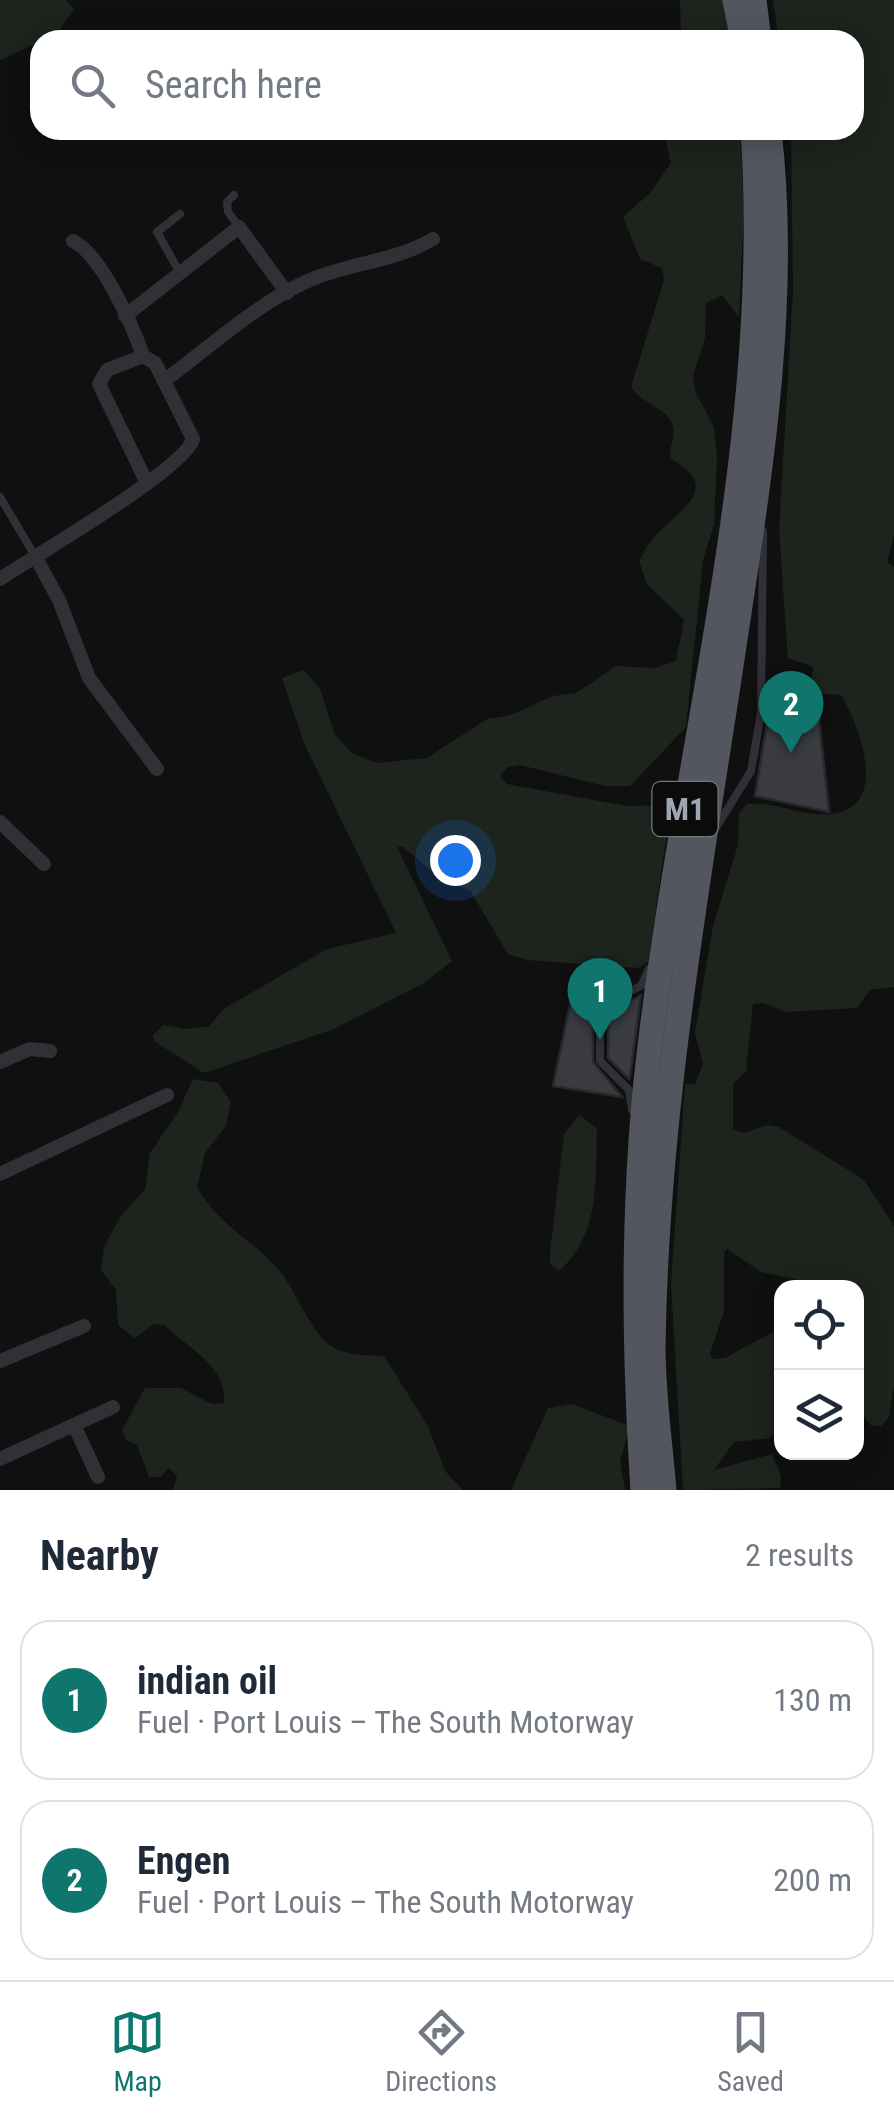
<!DOCTYPE html>
<html lang="en">
<head>
<meta charset="utf-8">
<style>
  :root { --surface:#fff; --page:#f2f2f3; --text:#1f2937; --muted:#747a83; --line:#e0e1e3; --accent:#0f766e }
  body { margin:0; font-family:"Roboto Condensed",sans-serif; background:var(--page); color:var(--text) }
  .controls { position:absolute; right:30px; bottom:30px; display:grid; overflow:hidden; border-radius:20px; box-shadow:0 5px 25px #0003 }
  .controls button { width:90px; height:90px; display:grid; place-items:center; padding:0; border:0; border-bottom:2px solid var(--line); background:var(--surface); color:var(--text); font:50px sans-serif }
  .you { position:absolute; left:455px; top:860px; width:35px; height:35px; margin:-25px; border:8px solid #fff; border-radius:50%; background:#1a73e8; box-shadow:0 0 0 15px #1a73e833 }
  .badge { display:grid; place-items:center; width:65px; height:65px; border-radius:50%; background:var(--accent); color:#fff; font-size:32px; font-weight:700 }
  .pin { position:absolute; translate:-50% -82px; filter:drop-shadow(0 2px 5px #0008) }
  .pin::after { content:''; position:absolute; top:52px; width:35px; height:30px; background:inherit; clip-path:polygon(0 0,100% 0,50% 100%) }
  .list { margin:0; padding:0; list-style:none }
  h2 { display:flex; justify-content:space-between; align-items:center; height:130px; margin:0; padding:0 40px; font-size:42px }
  h2 small { font-size:32px; font-weight:400; color:var(--muted) }
  .list li { display:grid; grid-template-columns:65px 1fr auto; gap:30px; align-items:center; box-sizing:border-box; height:160px; margin:0 20px 20px; padding:0 20px; border:2px solid var(--line); border-radius:30px }
  .list b { display:block; font-size:38px; white-space:nowrap }
  .list p { margin:0; font-size:32px; white-space:nowrap; color:var(--muted) }
  .list em { font-size:32px; font-style:normal; color:var(--muted) }
  .icon { flex:none; width:55px; height:55px; fill:none; stroke:currentColor; stroke-width:2; stroke-linecap:round; stroke-linejoin:round }
  .map { position:relative; flex:none; width:894px; height:1490px; overflow:hidden }
  .search { position:absolute; background:var(--surface); box-shadow:0 5px 25px #0003; left:30px; right:30px; top:30px; height:110px; display:flex; align-items:center; gap:25px; box-sizing:border-box; padding:0 35px; border-radius:30px; color:var(--muted); font-size:38px }
  .sheet { height:490px; background:var(--surface) }
  nav { display:flex; justify-content:space-around; align-items:center; box-sizing:border-box; height:140px; border-top:2px solid var(--line); background:var(--surface); font-size:28px; color:var(--muted) }
  nav a { display:grid; justify-items:center; gap:5px }
  nav .on { color:var(--accent) }
  .map>svg:first-child { display:block }
  .green { fill:#1c241d }
  .building { fill:#3a3b41; stroke:#29292d; stroke-width:2.5 }
  .lines { fill:none; stroke-linecap:round; stroke-linejoin:round }
  .service { stroke:#303136; stroke-width:8 }
  .minor { stroke:#303136; stroke-width:14 }
  .trunk { stroke:#54565f; stroke-width:25 }
  .labels { text-anchor:middle; dominant-baseline:central; stroke-width:8; stroke-linejoin:round; paint-order:stroke }
  .shield { fill:#0b0b0c; stroke:#737781; stroke-width:2.5 }
  .shield-label { font-size:32px; font-weight:bold; fill:#9fa5b3 }
</style>
</head>
<body>
<div class="map">
<svg width="894" height="1490" viewBox="0 0 894 1490">
  <rect width="100%" height="100%" fill="#101011"/>
  <g class="green">
    <path d="M0 0H66L74 9 56 34 0 60Z"/>
    <path d="M680 0H724L730 40H681Z"/>
    <path d="M773 0H894V535L887 562 894 567V987L870 990 857 1008 785 1012 764 1003 753 1004 746 1071 733 1084V1129L744 1133 767 1125 779 1127 864 1180 894 1226V1385L889 1417 881 1426 870 1425 857 1405 856 1288 831 1287 761 1272 727 1249 724 1253V1311L710 1354 713 1359 725 1358 781 1328V1428L770 1438 734 1442 714 1470 772 1454 781 1476 780 1488 683 1490 671 1285 685 1084H695L703 1064 695 1032 713 926 738 845 739 813 747 804C773 802 791 812 816 814 894 819 863 733 841 695L810 693 813 667 788 658 779 530 793 291 791 130H854V40H779Z"/>
    <path d="M677 130H740L744 210 739 317 722 295 706 303 705 338 693 376 696 393 714 427 717 458 714 525 703 560 686 727 630 786H605L520 765 508 767 500 776 507 784 627 806 671 805 648 962 638 968 527 960 508 954 471 892 432 871 403 847H397L452 961 424 983 334 1029 204 1073 154 1041 153 1035 163 1025 186 1029 209 1026 225 1008 327 949 396 933 304 743 282 678 304 670 320 689 335 735 352 753 376 763 427 758 487 719 511 715 553 696 576 693 616 666 655 668 676 661 684 620 647 584 639 561C644 552 649 542 656 535 679 510 724 488 671 459 668 446 676 438 673 426 669 409 641 403 631 387L664 280 662 268 640 259 623 217 650 193 671 163 666 141Z"/>
    <path d="M193 1079 218 1083 231 1102 226 1126 205 1153 197 1187C219 1226 251 1238 278 1269 297 1291 308 1329 331 1346 346 1356 367 1355 384 1356L428 1426 445 1471 463 1490H173L177 1477 169 1468 161 1477H149L137 1445 126 1440 122 1430 145 1388H181L212 1404 224 1403C228 1367 188 1348 164 1325L154 1324 135 1338 118 1325 116 1290 101 1270 104 1247 120 1217 145 1189 150 1153 178 1112Z"/>
    <path d="M579 1115 597 1128C595 1181 601 1234 559 1271L550 1264V1252L564 1134Z"/>
    <path d="M572 1404 630 1426 620 1461 625 1490H511L548 1408Z"/>
  </g>
  <g class="building">
    <path d="M818 710 829 812 755 796 769 711Z"/>
    <path d="M572 995H605L593 1011V1062L622 1097 553 1086Z"/>
    <path d="M641 995 631 1069 629 1079 608 1058V1014Z"/>
  </g>
  <g class="lines">
    <g class="service">
      <path d="M234 195 227 202 228 212 239 227"/>
      <path d="M180 273 157 232 180 214"/>
      <path d="M0 497 35 556"/>
      <path d="M714 831 751 771 761 713 763 531"/>
      <path d="M632 1110 629 1090 600 1061V1012L606 1003 641 986 649 969"/>
    </g>
    <g class="minor">
      <path d="M73 241C101 254 133 326 143 356"/>
      <path d="M125 316 239 227 287 293"/>
      <path d="M164 381C210 347 258 302 310 280 352 262 394 262 433 239"/>
      <path d="M35 556 59 600 89 678 157 769"/>
      <path d="M0 579C33 557 186 468 193 439L155 363 143 356 107 370 99 384 147 483"/>
      <path d="M0 822 44 864"/>
      <path d="M0 1062 30 1049 50 1051"/>
      <path d="M0 1174 167 1095"/>
      <path d="M0 1361 84 1326"/>
      <path d="M74 1425 98 1477"/>
      <path d="M0 1459 113 1407"/>
    </g>
    <g class="trunk">
      <path d="M735 0 743 40"/>
      <path d="M754 0 759 40"/>
      <path d="M643 1490C633 1336 632 1183 652 1030 689 731 774 433 753 130"/>
      <path d="M664 1490C660 1443 653 1394 653 1347 656 1122 695 900 729 679 756 497 790 314 769 130"/>
    </g>
  </g>
  <g class="labels">
    <rect class="shield" x="652.5" y="782" width="65" height="54" rx="8"/>
    <g class="shield-label">
      <text x="685" y="809">M1</text>
    </g>
  </g>
</svg>
<div class="controls">
<button><svg class="icon" aria-label="locate" viewBox="0 0 24 24"><circle cx="12" cy="12" r="6"/><path d="M12 2v4M12 18v4M2 12h4M18 12h4"/></svg></button>
<button><svg class="icon" aria-label="layers" viewBox="0 0 24 24"><path d="M12 4l9 5-9 5-9-5zM3 14l9 5 9-5"/></svg></button>
</div>
<div class="you"></div>
<div class="pin badge" style="left:600px;top:1040px">1</div>
<div class="pin badge" style="left:791px;top:753px">2</div>
<div class="search"><svg class="icon" aria-label="search" viewBox="0 0 24 24"><circle cx="10" cy="10" r="6"/><path d="M15 15l6 6"/></svg>Search here</div>
</div>
<section class="sheet">
<h2>Nearby<small>2 results</small></h2>
<ul class="list">
<li><span class="badge">1</span><div><b>indian oil</b><p>Fuel · Port Louis – The South Motorway</p></div><em>130 m</em></li>
<li><span class="badge">2</span><div><b>Engen</b><p>Fuel · Port Louis – The South Motorway</p></div><em>200 m</em></li>
</ul>
</section>
<nav>
<a class="on"><svg class="icon" aria-label="map" viewBox="0 0 24 24"><path d="M3 6l6-2 6 2 6-2v14l-6 2-6-2-6 2zM9 4v14M15 6v14"/></svg>Map</a>
<a><svg class="icon" aria-label="directions" viewBox="0 0 24 24"><path d="M12 3l9 9-9 9-9-9zM9 14v-3h6M13 9l2 2-2 2"/></svg>Directions</a>
<a><svg class="icon" aria-label="saved" viewBox="0 0 24 24"><path d="M7 4h10v16l-5-4-5 4z"/></svg>Saved</a>
</nav>
</body>
</html>
